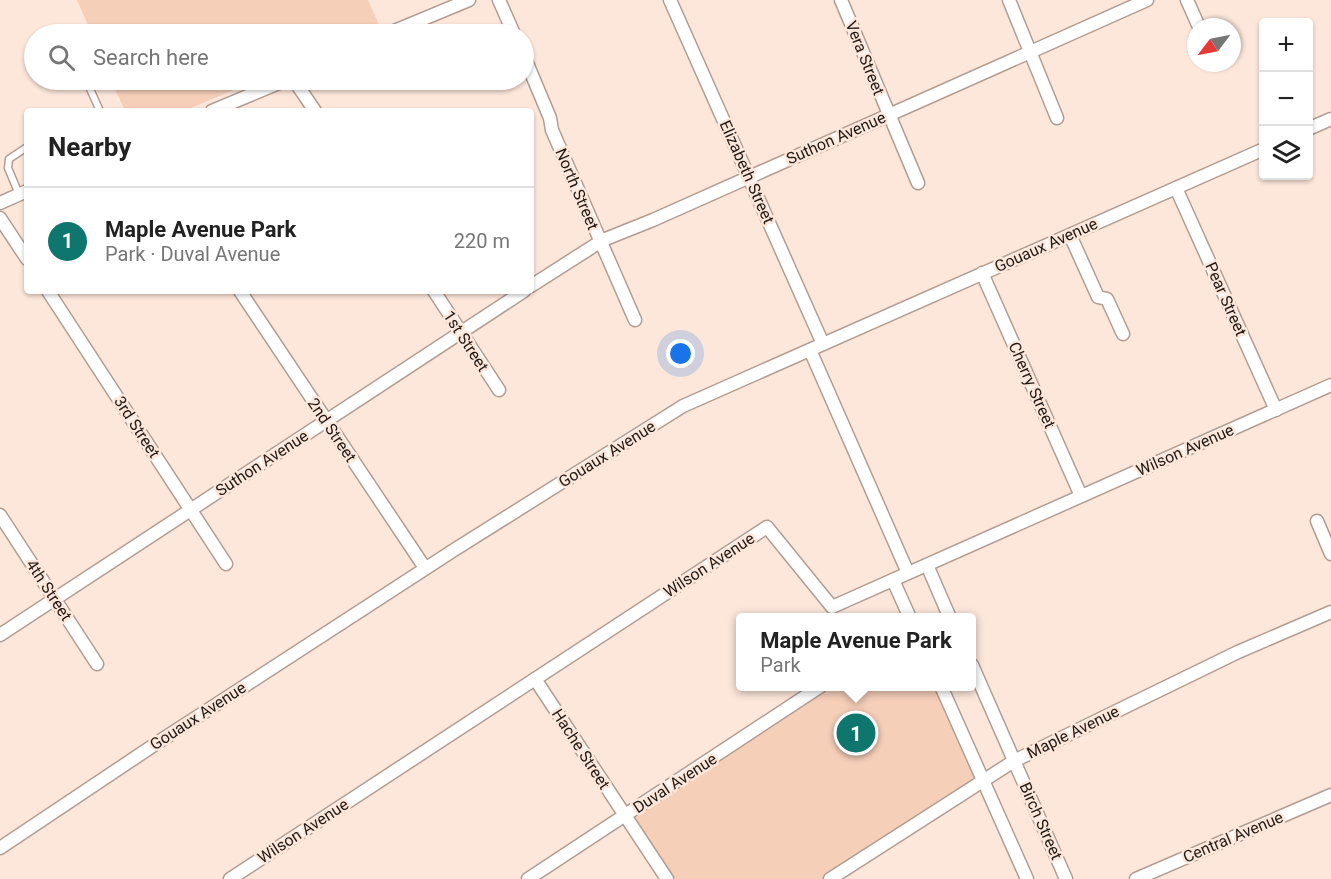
<!DOCTYPE html>
<html lang="en">
<head>
<meta charset="utf-8">
<style>
  :root { --surface:#fff; --page:#f6f6f6; --text:#222; --muted:#767676; --line:#e0e0e0; --accent:#0f766e }
  body { margin:0; font-family:Roboto,sans-serif; background:var(--page); color:var(--text) }
  .controls { position:absolute; right:18px; top:18px; display:grid; overflow:hidden; border-radius:6px; box-shadow:0 2px 4px #0004 }
  .controls button { width:54px; height:54px; display:grid; place-items:center; padding:0; border:0; border-bottom:2px solid var(--line); background:var(--surface); color:var(--text); font:30px sans-serif }
  .compass { position:absolute; left:1187px; top:18px; width:54px; height:54px; border-radius:50%; background:var(--surface); box-shadow:0 2px 4px #0004; rotate:238deg }
  .you { position:absolute; left:681px; top:354px; width:21px; height:21px; margin:-15px; border:4px solid #fff; border-radius:50%; background:#1a73e8; box-shadow:0 0 0 9px #1a73e833 }
  .badge { display:grid; place-items:center; width:39px; height:39px; border-radius:50%; background:var(--accent); color:#fff; font-size:20px; font-weight:700 }
  .pin { position:absolute; translate:-50% -50%; border:3px solid #fff; box-shadow:0 2px 6px #0006 }
  .popup { position:absolute; left:736px; top:613px; width:240px; height:78px; box-sizing:border-box; display:grid; place-content:center; border-radius:6px; background:var(--surface); filter:drop-shadow(0 2px 4px #0005); font-size:20px; white-space:nowrap; color:var(--muted) }
  .popup b { font-size:22px; color:var(--text) }
  .popup::after { content:''; position:absolute; left:50%; top:100%; margin-left:-12px; border:12px solid transparent; border-top-color:var(--surface) }
  .list { margin:0; padding:0; list-style:none }
  h2 { display:flex; justify-content:space-between; align-items:center; height:78px; margin:0; padding:0 24px; font-size:26px }
  h2 small { font-size:20px; font-weight:400; color:var(--muted) }
  .list li { display:grid; grid-template-columns:39px 1fr auto; gap:18px; align-items:center; box-sizing:border-box; height:108px; padding:0 24px; border-top:2px solid var(--line) }
  .list b { display:block; font-size:22px; white-space:nowrap }
  .list p { margin:0; font-size:20px; white-space:nowrap; color:var(--muted) }
  .list em { font-size:20px; font-style:normal; color:var(--muted) }
  .icon { flex:none; width:33px; height:33px; fill:none; stroke:currentColor; stroke-width:2; stroke-linecap:round; stroke-linejoin:round }
  .map { position:relative; flex:none; width:1331px; height:879px; overflow:hidden }
  .search { position:absolute; background:var(--surface); box-shadow:0 2px 4px #0004; left:24px; top:24px; width:510px; height:66px; display:flex; align-items:center; gap:15px; box-sizing:border-box; padding:0 21px; border-radius:33px; color:var(--muted); font-size:22px }
  .panel { position:absolute; background:var(--surface); box-shadow:0 2px 4px #0004; left:24px; top:108px; width:510px; height:186px; border-radius:6px }
  .map>svg:first-child { display:block }
  .green { fill:#f6cfb9 }
  .lines { fill:none; stroke-linecap:round; stroke-linejoin:round }
  .lane-casing { stroke:#b29d92; stroke-width:9 }
  .street-casing { stroke:#b29d92; stroke-width:15 }
  .lane { stroke:#fff; stroke-width:6 }
  .street { stroke:#fff; stroke-width:12 }
  .labels { text-anchor:middle; dominant-baseline:central; stroke-width:5; stroke-linejoin:round; paint-order:stroke }
  .street-label { font-size:16px; fill:#201914; stroke:#fde7db }
</style>
</head>
<body>
<div class="map">
<svg width="1331" height="879" viewBox="0 0 1331 879">
  <rect width="100%" height="100%" fill="#fde7db"/>
  <g class="green">
    <path d="M77 0H368L380 27 361 34H92Z"/>
    <path d="M111 80H257L184 111H125Z"/>
    <path d="M821 687H941L983 781 830 879H667L625 816Z"/>
  </g>
  <g class="lines">
    <g class="lane-casing">
      <g id="lane">
        <path d="M86 80 100 111"/>
        <path d="M19 194 8 168 9 159 27 147"/>
      </g>
    </g>
    <g class="street-casing">
      <g id="street">
        <path d="M499 0 514 34"/>
        <path d="M670 0 823 344"/>
        <path d="M841 0 918 183"/>
        <path d="M1009 0 1057 118"/>
        <path d="M1187 0 1199 27"/>
        <path d="M387 34 469 0"/>
        <path d="M524 56 550 118 552 130 635 320"/>
        <path d="M294 80 315 111"/>
        <path d="M212 111 286 80"/>
        <path d="M1308 129 1331 119"/>
        <path d="M1176 188 1276 410"/>
        <path d="M0 203 27 191"/>
        <path d="M0 218 27 259"/>
        <path d="M1070 235 1098 297 1107 299 1123 334"/>
        <path d="M982 273 1081 496"/>
        <path d="M531 286 603 240 653 220 1147 0"/>
        <path d="M48 291 226 564"/>
        <path d="M240 291 425 568"/>
        <path d="M434 291 499 390"/>
        <path d="M810 350 908 573"/>
        <path d="M0 515 97 664"/>
        <path d="M1317 521 1331 554"/>
        <path d="M927 565 950 618"/>
        <path d="M893 580 910 618"/>
        <path d="M0 635 524 291"/>
        <path d="M972 665 1066 879"/>
        <path d="M535 679 667 879"/>
        <path d="M941 686 1027 879"/>
        <path d="M0 848 163 739 454 550 683 406 1264 149"/>
        <path d="M230 879 767 527 832 607 1331 385"/>
        <path d="M528 879 821 686"/>
        <path d="M830 879 1014 761 1238 652 1331 612"/>
        <path d="M1136 879 1331 795"/>
      </g>
    </g>
    <use href="#lane" class="lane"/>
    <use href="#street" class="street"/>
  </g>
  <g class="labels">
    <g class="street-label">
      <text transform="translate(865 58) rotate(68)">Vera Street</text>
      <text transform="translate(836 138) rotate(-24)">Suthon Avenue</text>
      <text transform="translate(747 172) rotate(66)">Elizabeth Street</text>
      <text transform="translate(577 189) rotate(67)">North Street</text>
      <text transform="translate(1046 245) rotate(-24)">Gouaux Avenue</text>
      <text transform="translate(1226 299) rotate(66)">Pear Street</text>
      <text transform="translate(466 341) rotate(57)">1st Street</text>
      <text transform="translate(1032 385) rotate(66)">Cherry Street</text>
      <text transform="translate(137 427) rotate(57)">3rd Street</text>
      <text transform="translate(332 430) rotate(56)">2nd Street</text>
      <text transform="translate(1185 450) rotate(-24)">Wilson Avenue</text>
      <text transform="translate(607 454) rotate(-32)">Gouaux Avenue</text>
      <text transform="translate(262 463) rotate(-33)">Suthon Avenue</text>
      <text transform="translate(709 565) rotate(-33)">Wilson Avenue</text>
      <text transform="translate(49 590) rotate(57)">4th Street</text>
      <text transform="translate(198 716) rotate(-33)">Gouaux Avenue</text>
      <text transform="translate(1073 732) rotate(-26)">Maple Avenue</text>
      <text transform="translate(581 749) rotate(57)">Hache Street</text>
      <text transform="translate(675 783) rotate(-33)">Duval Avenue</text>
      <text transform="translate(1041 821) rotate(66)">Birch Street</text>
      <text transform="translate(303 831) rotate(-33)">Wilson Avenue</text>
      <text transform="translate(1233 837) rotate(-23)">Central Avenue</text>
    </g>
  </g>
</svg>
<div class="controls">
<button>+</button>
<button>−</button>
<button><svg class="icon" aria-label="layers" viewBox="0 0 24 24"><path d="M12 4l9 5-9 5-9-5zM3 14l9 5 9-5"/></svg></button>
</div>
<svg class="compass" viewBox="-18 -18 36 36"><path d="M0-13l5 13h-10z" fill="#e53935"/><path d="M0 13l5-13h-10z" fill="#767676"/></svg>
<div class="you"></div>
<div class="pin badge" style="left:856px;top:733px">1</div>
<div class="popup"><b>Maple Avenue Park</b>Park</div>
<div class="search"><svg class="icon" aria-label="search" viewBox="0 0 24 24"><circle cx="10" cy="10" r="6"/><path d="M15 15l6 6"/></svg>Search here</div>
<section class="panel">
<h2>Nearby<small></small></h2>
<ul class="list">
<li><span class="badge">1</span><div><b>Maple Avenue Park</b><p>Park · Duval Avenue</p></div><em>220 m</em></li>
</ul>
</section>
</div>
</body>
</html>
